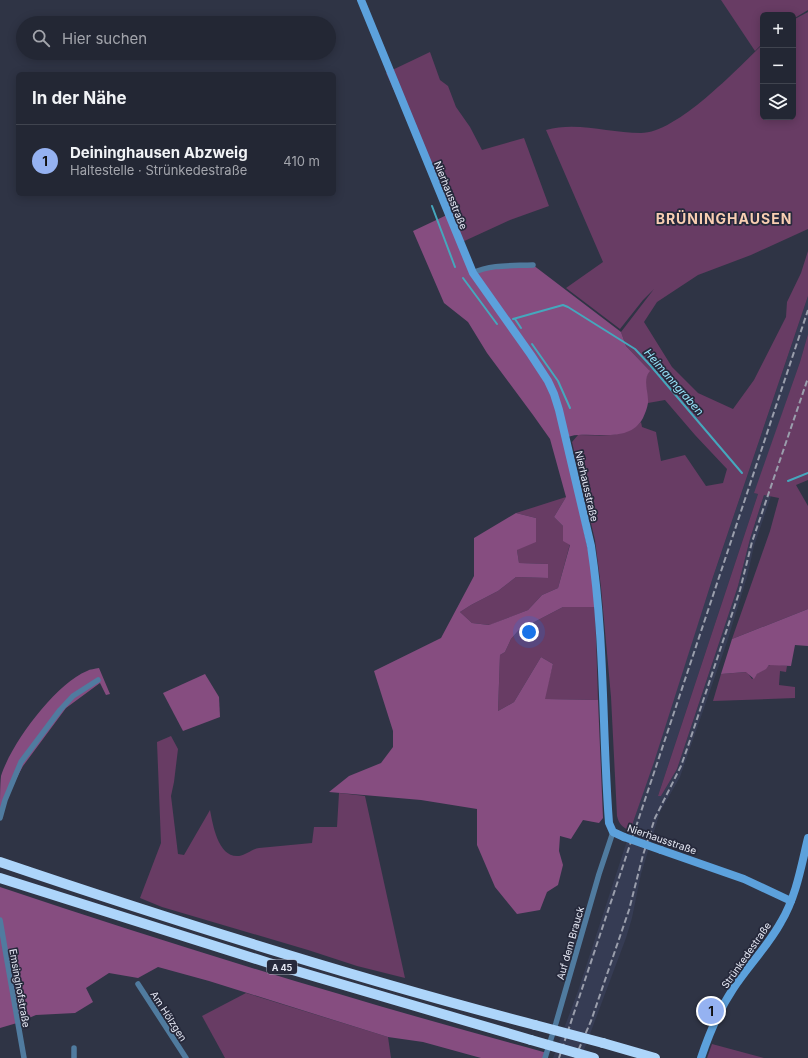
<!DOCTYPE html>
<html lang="de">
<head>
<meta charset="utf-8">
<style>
  :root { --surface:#232734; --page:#2f3340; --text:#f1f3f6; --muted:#a3a5ac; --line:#40444f; --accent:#95b2f1 }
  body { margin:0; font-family:Inter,sans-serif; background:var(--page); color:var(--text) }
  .controls { position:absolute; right:12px; top:12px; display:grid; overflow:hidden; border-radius:6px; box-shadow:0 2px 10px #0003 }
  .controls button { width:36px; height:36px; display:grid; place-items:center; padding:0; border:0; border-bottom:1px solid var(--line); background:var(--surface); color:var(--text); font:20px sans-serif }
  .you { position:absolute; left:529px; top:632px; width:14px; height:14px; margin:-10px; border:3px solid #fff; border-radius:50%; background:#1a73e8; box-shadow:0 0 0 6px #1a73e833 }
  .badge { display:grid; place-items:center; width:26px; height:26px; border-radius:50%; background:var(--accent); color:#111; font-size:13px; font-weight:700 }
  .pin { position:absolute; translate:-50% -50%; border:2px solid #fff; box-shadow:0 1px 4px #0006 }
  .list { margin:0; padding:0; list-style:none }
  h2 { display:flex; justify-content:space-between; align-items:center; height:52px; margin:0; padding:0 16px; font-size:17px }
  h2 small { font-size:13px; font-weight:400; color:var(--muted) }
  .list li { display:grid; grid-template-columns:26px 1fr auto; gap:12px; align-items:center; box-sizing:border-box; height:72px; padding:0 16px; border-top:1px solid var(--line) }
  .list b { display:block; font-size:15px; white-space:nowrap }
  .list p { margin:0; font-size:13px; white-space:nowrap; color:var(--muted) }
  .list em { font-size:13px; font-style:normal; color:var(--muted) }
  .icon { flex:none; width:22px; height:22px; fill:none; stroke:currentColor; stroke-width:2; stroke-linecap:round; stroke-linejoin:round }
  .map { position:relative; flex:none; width:808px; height:1058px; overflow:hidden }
  .search { position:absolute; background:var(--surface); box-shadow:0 2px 10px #0003; left:16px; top:16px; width:320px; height:44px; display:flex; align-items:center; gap:10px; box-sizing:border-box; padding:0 14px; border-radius:22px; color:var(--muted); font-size:15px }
  .panel { position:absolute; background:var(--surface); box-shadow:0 2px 10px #0003; left:16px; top:72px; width:320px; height:124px; border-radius:6px }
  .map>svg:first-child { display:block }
  .built { fill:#363c54 }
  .green { fill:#683c64 }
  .forest { fill:#864d80 }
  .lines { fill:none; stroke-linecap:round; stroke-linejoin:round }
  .stream { stroke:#45a7bd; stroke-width:2 }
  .minor { stroke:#507b9f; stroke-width:5.5 }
  .secondary { stroke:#5ca1dc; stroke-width:8 }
  .motorway { stroke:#add5fa; stroke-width:10 }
  .rail { stroke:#9a9eac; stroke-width:2; stroke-dasharray:6 3; stroke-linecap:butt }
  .secondary-bridge { stroke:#5ca1dc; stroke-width:8 }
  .motorway-bridge { stroke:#add5fa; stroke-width:10 }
  .labels { text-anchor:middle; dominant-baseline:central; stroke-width:3.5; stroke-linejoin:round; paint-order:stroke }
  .shield { fill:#26293b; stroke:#acafbc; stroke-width:1 }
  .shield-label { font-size:9px; font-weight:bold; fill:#e5e8f4 }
  .street-label { font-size:10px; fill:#e5e8f4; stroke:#26293b }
  .water-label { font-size:11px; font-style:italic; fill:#98e4fa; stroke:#26293b }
  .district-label { font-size:14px; font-weight:bold; letter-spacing:1px; fill:#f8ceb2; stroke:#26293b }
</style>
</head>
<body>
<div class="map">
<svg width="808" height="1058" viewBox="0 0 808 1058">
  <rect width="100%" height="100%" fill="#2f3445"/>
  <path class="built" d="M808 296V334L800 362 755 493 758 494 658 796H661L677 769 738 586 750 539 781 443 808 388 754 546 747 577 727 642 680 777 660 812 641 874 632 918 626 938 581 1058H553L578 991 713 577Z"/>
  <g class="green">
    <path d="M721 0H808V10L793 19V15H763V43L755 51Z"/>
    <path d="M808 12V229L751 255 698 275 657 302 644 322 672 367 698 393 733 409 754 380 786 317 787 302 801 273 808 251V296L713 577 654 762 630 831C622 827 619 824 617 816L611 697 601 587 595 540 572 442 578 435C601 435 622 439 641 422L642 427 656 432 661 461 685 455 706 486 723 483 727 469 695 435 665 400 648 403 645 380 649 370 626 346 621 332 654 289 643 300 620 329 566 288 603 262 546 130C577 121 609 133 641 133 677 133 737 69 763 44V117H793V20Z"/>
    <path d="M430 52 440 80 448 86 456 107 470 127 482 150 524 138 549 206 510 220 460 243 432 173 386 73Z"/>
    <path d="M808 334V480L796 485 808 506V609L732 639 770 531 779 498 764 495 750 539 738 586 677 769 661 796H658L758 494 754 493 800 362Z"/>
    <path d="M566 497 554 517 563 526 570 544 558 588 542 595 528 610 490 625 472 623 460 612 471 605 498 591 516 577 548 578V564L519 563 517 550 536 518 516 513Z"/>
    <path d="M563 607H595L598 700 544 699 553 664 541 657 514 702 498 711 500 655 505 652 511 639 519 630Z"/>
    <path d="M772 664 787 666 786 672 780 671 779 685 795 687V698L713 701 721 674 747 672 752 679C754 678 755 676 757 674 759 672 769 665 772 664Z"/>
    <path d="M171 736 178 749 174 782 171 796 178 854 184 855 210 810C213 825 218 858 239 856 246 855 252 849 259 848 277 846 294 845 312 843L314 827H337L339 793 365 796 405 978 357 966 308 950 162 907 140 898 161 843 157 742Z"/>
    <path d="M246 993 388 1037 391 1058H225L202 1016Z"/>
    <path d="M712 1044 764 1058H707Z"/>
  </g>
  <g class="forest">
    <path d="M449 214 473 273 480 269 533 265 621 332 626 346 650 371C642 380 649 392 648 403 647 409 645 413 643 418 630 442 600 433 578 435 573 435 568 437 563 438L591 563 595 607H563L519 630 511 639 505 652 500 655 498 711 514 702 541 657 553 664 545 699 598 700 603 818 599 823 583 820 571 839 560 836 559 851 563 865 558 885 547 892 540 910 517 914 495 887 477 845V809L421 800 329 792 349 776 381 763 393 747V731L374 671 441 638 474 576V538L516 513 536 518V542L517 550 519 563 548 564V578L516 577 498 591 471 605 460 612 472 623 489 625 528 610 542 595 558 588 570 545 563 541V526L554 517 566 497 550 439 533 415 487 353 468 322 444 303 413 231Z"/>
    <path d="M808 609V646L795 645 791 666 769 665 766 669 757 674 754 679 746 672 721 674 732 639Z"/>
    <path d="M99 668 110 694 106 695 100 683 66 708 23 766 3 803 0 813C0 803 0 785 1 776 11 744 55 684 87 671 90 669 95 669 99 668Z"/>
    <path d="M205 674 219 697 220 717 183 731 163 693Z"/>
    <path d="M0 887C181 948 363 1003 547 1053L545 1058H481L423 1042 388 1037 209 981 158 967 138 978 109 973 86 988 93 1002 75 1013 36 1015 17 1023 0 1028Z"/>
  </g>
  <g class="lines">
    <g class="stream">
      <path d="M432 206 455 267"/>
      <path d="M463 278 497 324"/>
      <path d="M513 319 563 305 568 307 635 349 650 365 742 473"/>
      <path d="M515 319 521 328"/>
      <path d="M532 344 558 381 570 408"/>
      <path d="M788 481 808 473"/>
    </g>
    <g class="minor">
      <path d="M473 273C491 264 513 266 533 265"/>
      <path d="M0 818 5 800 21 762 60 710 73 696 98 680"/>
      <path d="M0 920 24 1058"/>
      <path d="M138 984 186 1058"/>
      <path d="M74 1058V1048"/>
      <path d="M545 1058 556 1023 599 874 613 832"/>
    </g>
    <g class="secondary">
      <path d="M361 0 473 273 531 355 548 381 554 394 559 410 591 546C605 638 602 731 609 823L613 832 624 837"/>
      <path d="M661 850 744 879 791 901"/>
      <path d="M701 1058C709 1034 719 1010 733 989 748 966 768 946 781 922 796 897 801 867 808 838"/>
    </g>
    <g class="motorway">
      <path d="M0 862C177 922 355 978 535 1025"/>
      <path d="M0 878 269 963 531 1040"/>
      <path d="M603 1043 655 1058"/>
    </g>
    <g class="rail">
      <path d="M559 1058 808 310"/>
      <path d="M575 1058 591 1021 629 910 643 855 655 818 681 766 688 746 740 590 752 542 808 378"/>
    </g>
    <path class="secondary-bridge" d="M624 837 661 850"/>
    <g class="motorway-bridge">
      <path d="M535 1025 603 1043"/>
      <path d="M531 1040 594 1058"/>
    </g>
  </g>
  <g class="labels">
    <rect class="shield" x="267" y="960" width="30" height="14" rx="3"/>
    <g class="shield-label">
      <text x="282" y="967">A 45</text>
    </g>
    <g class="street-label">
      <text transform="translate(451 195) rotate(68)">Nierhausstraße</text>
      <text transform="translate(587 486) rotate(77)">Nierhausstraße</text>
      <text transform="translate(662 839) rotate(19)">Nierhausstraße</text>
      <text transform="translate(570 943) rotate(-74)">Auf dem Brauck</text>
      <text transform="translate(746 955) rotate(-55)">Strünkedestraße</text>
      <text transform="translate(20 988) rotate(80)">Emsinghofstraße</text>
      <text transform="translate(169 1016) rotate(57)">Am Hölzgen</text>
    </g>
    <g class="water-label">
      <text transform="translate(674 382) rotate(49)">Heimanngraben</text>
    </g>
    <g class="district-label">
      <text x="724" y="218">BRÜNINGHAUSEN</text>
    </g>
  </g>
</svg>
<div class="controls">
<button>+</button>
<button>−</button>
<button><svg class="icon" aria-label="layers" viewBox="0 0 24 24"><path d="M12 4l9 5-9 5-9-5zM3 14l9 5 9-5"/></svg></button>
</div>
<div class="you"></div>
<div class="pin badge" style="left:711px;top:1011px">1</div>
<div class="search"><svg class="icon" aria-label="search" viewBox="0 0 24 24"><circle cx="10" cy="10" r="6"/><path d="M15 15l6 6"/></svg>Hier suchen</div>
<section class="panel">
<h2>In der Nähe<small></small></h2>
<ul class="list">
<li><span class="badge">1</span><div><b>Deininghausen Abzweig</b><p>Haltestelle · Strünkedestraße</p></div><em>410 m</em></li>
</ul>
</section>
</div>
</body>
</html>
